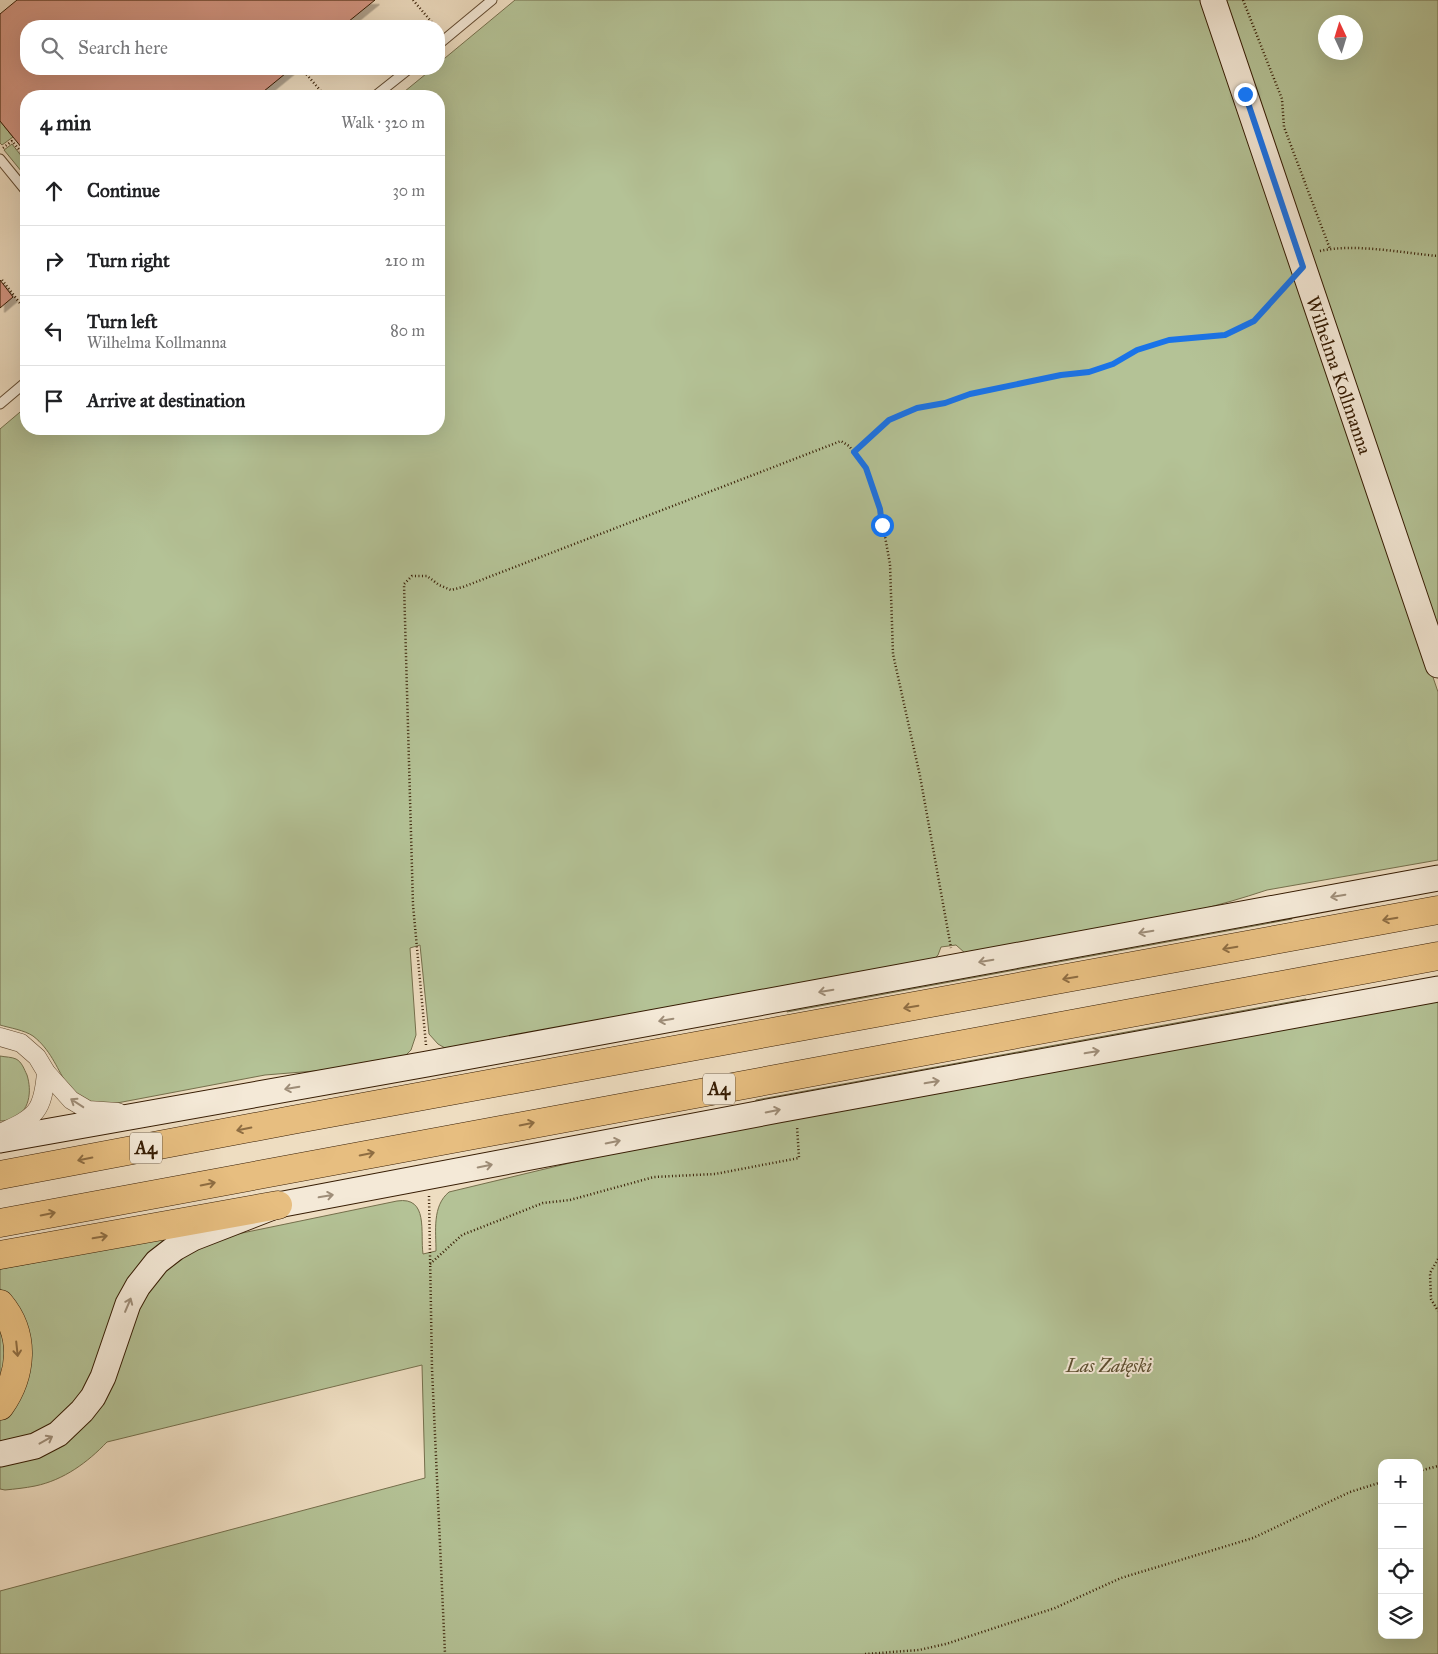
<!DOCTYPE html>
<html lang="en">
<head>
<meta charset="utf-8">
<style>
  :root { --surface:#fff; --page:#f6f6f6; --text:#202124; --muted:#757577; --line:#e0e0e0 }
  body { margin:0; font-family:"IM FELL Great Primer",serif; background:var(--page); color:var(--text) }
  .controls { position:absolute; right:15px; bottom:15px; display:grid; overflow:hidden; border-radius:10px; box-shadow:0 5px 20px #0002 }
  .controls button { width:45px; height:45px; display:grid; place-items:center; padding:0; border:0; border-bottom:1px solid var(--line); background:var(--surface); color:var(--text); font:25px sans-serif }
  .compass { position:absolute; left:1318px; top:15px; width:45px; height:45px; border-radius:50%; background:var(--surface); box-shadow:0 5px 20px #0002; rotate:356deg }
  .stop { position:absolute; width:15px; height:15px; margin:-11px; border:4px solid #1a73e8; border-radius:50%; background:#fff }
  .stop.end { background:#1a73e8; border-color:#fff; box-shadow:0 1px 5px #0008 }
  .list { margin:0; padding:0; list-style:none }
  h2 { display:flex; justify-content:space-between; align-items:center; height:65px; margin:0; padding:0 20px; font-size:21px }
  h2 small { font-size:16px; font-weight:400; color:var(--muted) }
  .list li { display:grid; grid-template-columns:32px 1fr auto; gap:15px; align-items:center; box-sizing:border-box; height:70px; padding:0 20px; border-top:1px solid var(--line) }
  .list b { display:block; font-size:19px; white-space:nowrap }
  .list p { margin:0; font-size:16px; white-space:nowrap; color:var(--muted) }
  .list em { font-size:16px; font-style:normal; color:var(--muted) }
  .icon { flex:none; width:28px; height:28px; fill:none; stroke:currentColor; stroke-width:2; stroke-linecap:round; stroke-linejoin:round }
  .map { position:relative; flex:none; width:1438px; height:1654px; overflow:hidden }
  .search { position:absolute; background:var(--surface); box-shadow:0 5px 20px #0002; left:20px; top:20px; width:425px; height:55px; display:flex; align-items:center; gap:12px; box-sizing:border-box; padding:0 18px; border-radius:20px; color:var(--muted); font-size:19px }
  .panel { position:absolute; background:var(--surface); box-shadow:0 5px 20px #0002; left:20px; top:90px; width:425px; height:345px; border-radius:20px }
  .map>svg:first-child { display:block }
  .green { fill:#b4c296; stroke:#756f4c; fill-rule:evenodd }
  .building { fill:#d59784; stroke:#361c03; filter:url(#shadow) }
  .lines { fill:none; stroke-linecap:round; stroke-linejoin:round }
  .lane-casing { stroke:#644c32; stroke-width:11 }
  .street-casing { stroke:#644c32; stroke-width:19 }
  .secondary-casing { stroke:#361c03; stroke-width:27 }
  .highway-casing { stroke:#361c03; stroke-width:29 }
  .path { stroke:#361c03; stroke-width:2.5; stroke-dasharray:1 2.5; stroke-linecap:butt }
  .lane { stroke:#f4e9d7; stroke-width:9 }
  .street { stroke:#f4e9d7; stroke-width:18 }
  .secondary { stroke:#f4e9d7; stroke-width:25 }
  .highway { stroke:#e7be80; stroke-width:28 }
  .oneway { stroke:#9e8d78 }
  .oneway2 { stroke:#8e6d42 }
  .route { stroke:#1a73e8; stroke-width:6 }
  .labels { text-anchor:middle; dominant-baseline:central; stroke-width:4; stroke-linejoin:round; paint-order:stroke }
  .shield { fill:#f4e9d7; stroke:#6f5a43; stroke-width:1 }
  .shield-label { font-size:18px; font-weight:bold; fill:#361c03 }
  .street-label { font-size:19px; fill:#361c03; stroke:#f4e9d7 }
  .park-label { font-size:19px; font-style:italic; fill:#5c4e2f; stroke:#f4e9d7 }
</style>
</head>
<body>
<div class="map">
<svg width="1438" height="1654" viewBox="0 0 1438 1654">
  <defs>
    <filter id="shadow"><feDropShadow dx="4.5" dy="4.5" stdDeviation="0" flood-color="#0004"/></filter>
  </defs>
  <rect width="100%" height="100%" fill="#eeddc1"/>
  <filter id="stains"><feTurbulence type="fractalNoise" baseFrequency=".004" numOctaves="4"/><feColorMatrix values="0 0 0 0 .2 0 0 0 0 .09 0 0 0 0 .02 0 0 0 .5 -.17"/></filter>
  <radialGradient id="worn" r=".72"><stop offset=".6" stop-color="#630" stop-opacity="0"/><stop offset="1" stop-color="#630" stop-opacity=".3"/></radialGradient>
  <g class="green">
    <path d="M515 0H1204L1438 692V860L1267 890C1169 923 1066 936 965 953L956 945 941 947 938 955 933 960 445 1048 438 1044 429 1034 420 945 410 948 416 1035 411 1050 402 1059 364 1067 265 1075 117 1103C57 1109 68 1063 33 1036 24 1030 10 1028 0 1025V429L26 407V429H439V96H399L432 69H439V63Z"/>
    <path d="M1223 0H1438V640ZM1326 22H1356V52H1326Z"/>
    <path d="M0 121 13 137 2 145 0 143Z"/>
    <path d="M12 144 26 162V177L4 150Z"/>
    <path d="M1291 914 1292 919 787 1012V1006Z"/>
    <path d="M1438 997V1654H0V1591L425 1478 422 1365 107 1442C88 1462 64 1480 35 1486 25 1488 15 1489 5 1490L0 1489V1465L47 1452 159 1275 175 1260 223 1237 397 1201C429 1196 420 1233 423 1254L436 1251C436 1231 432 1206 449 1192L620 1151ZM1382 1463H1419V1635H1382Z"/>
    <path d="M1306 999V1004L754 1106 756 1100Z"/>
    <path d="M0 1056C5 1057 12 1057 16 1059 22 1062 24 1069 27 1075 32 1091 30 1112 12 1119 8 1120 4 1121 0 1121Z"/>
    <path d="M167 1238 168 1239 89 1385 45 1433 0 1445V1420L7 1413 5 1293 0 1289V1269Z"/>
    <path d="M0 1323 9 1349 0 1390Z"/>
  </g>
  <g class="building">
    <path d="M17 0H375L343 26H26V69H291L258 96H26V153L0 121V14Z"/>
    <path d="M0 280 13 297 0 308Z"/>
  </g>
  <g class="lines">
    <g class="lane-casing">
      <g id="lane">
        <path d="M439 44 492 0"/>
        <path d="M375 96 409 69"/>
        <path d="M0 159 26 191"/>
        <path d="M0 404 26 382"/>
      </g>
    </g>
    <g class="street-casing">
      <g id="street">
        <path d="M0 1037 21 1043 37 1057 46 1072 71 1100 88 1110 118 1112"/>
        <path d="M0 1133C36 1117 43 1112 46 1072"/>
      </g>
    </g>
    <g class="secondary-casing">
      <g id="secondary">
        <path d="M1213 0 1438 665"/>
        <path d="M0 1140 427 1064 1438 878"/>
        <path d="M0 1454 35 1446 58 1434 82 1411 93 1397 103 1377 128 1304 138 1286 157 1262 175 1248 193 1238 278 1205 778 1110 1438 989"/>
      </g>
    </g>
    <g class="highway-casing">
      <g id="highway">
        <path d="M0 1175 292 1120 1438 910"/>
        <path d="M0 1223 1438 956"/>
        <path d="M0 1255 278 1205"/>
        <path d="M0 1304C26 1335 22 1375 0 1406"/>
      </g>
    </g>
    <g class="path">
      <path d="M413 0 435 26"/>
      <path d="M1243 0 1282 99 1284 127 1330 249"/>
      <path d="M302 69 325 96"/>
      <path d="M3 148 12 141 26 158"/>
      <path d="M1320 251C1354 243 1403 253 1438 256"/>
      <path d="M2 280 26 311"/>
      <path d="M853 452 889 420 917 408 945 403 970 394 1061 375 1089 372 1113 364 1137 350 1169 340 1225 335 1254 321 1289 283"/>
      <path d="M426 1045 413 905 404 584 412 576H427L439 585 451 590 463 587 841 441 849 446 866 468 880 509 890 564 893 654 920 776 951 948"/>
      <path d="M429 1196 432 1369 445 1654"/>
      <path d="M1438 1259 1430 1273 1431 1299 1438 1311"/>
      <path d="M430 1264 462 1235 543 1203 570 1200 654 1177 715 1174 799 1158 797 1126"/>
      <path d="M1419 1471 1438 1466"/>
      <path d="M865 1654 919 1650 946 1644 1055 1608 1121 1578 1253 1538 1350 1492 1382 1482"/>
    </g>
    <use href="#lane" class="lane"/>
    <use href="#street" class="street"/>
    <use href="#secondary" class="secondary"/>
    <use href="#highway" class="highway"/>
  </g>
  <defs><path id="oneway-shaft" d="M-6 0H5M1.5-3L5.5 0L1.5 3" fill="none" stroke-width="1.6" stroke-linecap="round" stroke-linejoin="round" transform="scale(1.25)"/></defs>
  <g class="oneway">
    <use href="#oneway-shaft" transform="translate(1338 896) rotate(170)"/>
    <use href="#oneway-shaft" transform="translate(1146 932) rotate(170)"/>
    <use href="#oneway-shaft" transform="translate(986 961) rotate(170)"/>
    <use href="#oneway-shaft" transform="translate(826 991) rotate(170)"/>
    <use href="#oneway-shaft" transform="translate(666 1020) rotate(170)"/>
    <use href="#oneway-shaft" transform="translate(1092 1052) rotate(-10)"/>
    <use href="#oneway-shaft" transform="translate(932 1082) rotate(-10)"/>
    <use href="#oneway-shaft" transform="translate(292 1088) rotate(170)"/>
    <use href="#oneway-shaft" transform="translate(77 1103) rotate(-147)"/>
    <use href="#oneway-shaft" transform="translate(773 1111) rotate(-11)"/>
    <use href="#oneway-shaft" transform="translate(613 1142) rotate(-11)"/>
    <use href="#oneway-shaft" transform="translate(485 1166) rotate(-11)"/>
    <use href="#oneway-shaft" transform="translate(326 1196) rotate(-10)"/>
    <use href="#oneway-shaft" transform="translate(128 1305) rotate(-67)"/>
    <use href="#oneway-shaft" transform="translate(46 1440) rotate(-29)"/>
  </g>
  <g class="oneway2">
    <use href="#oneway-shaft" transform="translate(1390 919) rotate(170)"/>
    <use href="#oneway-shaft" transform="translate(1230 948) rotate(170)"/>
    <use href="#oneway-shaft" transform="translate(1070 978) rotate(170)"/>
    <use href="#oneway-shaft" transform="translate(911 1007) rotate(170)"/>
    <use href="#oneway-shaft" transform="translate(527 1124) rotate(-11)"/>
    <use href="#oneway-shaft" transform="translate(244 1129) rotate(169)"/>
    <use href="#oneway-shaft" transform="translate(367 1154) rotate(-11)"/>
    <use href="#oneway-shaft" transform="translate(85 1159) rotate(169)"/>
    <use href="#oneway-shaft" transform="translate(208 1184) rotate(-11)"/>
    <use href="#oneway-shaft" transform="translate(48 1214) rotate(-11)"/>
    <use href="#oneway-shaft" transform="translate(100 1237) rotate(-10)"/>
    <use href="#oneway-shaft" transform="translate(17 1349) rotate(84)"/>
  </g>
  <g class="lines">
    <path class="route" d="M882 525 880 509 866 468 854 452 889 420 917 408 945 403 970 394 1061 375 1089 372 1113 364 1137 350 1169 340 1225 335 1254 321 1303 267 1245 94"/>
  </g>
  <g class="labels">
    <g class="shield">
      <rect x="703" y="1073.5" width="32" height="31" rx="4"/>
      <rect x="130" y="1132.5" width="32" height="31" rx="4"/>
    </g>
    <g class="shield-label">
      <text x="719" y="1089">A4</text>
      <text x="146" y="1148">A4</text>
    </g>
    <g class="street-label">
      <text transform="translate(1339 375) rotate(71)">Wilhelma Kollmanna</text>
    </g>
    <g class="park-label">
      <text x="1109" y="1365">Las Załęski</text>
    </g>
  </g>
  <rect width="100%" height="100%" filter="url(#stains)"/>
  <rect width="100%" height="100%" fill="url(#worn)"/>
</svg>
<div class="controls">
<button>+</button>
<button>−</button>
<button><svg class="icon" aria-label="locate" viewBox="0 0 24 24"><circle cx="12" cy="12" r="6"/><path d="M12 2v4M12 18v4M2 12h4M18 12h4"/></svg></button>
<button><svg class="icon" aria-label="layers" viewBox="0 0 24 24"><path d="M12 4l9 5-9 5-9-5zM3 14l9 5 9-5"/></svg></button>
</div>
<svg class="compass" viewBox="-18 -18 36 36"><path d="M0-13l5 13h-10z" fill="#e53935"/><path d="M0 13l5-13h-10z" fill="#757577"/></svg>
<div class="stop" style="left:882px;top:525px"></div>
<div class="stop end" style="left:1245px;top:94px"></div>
<div class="search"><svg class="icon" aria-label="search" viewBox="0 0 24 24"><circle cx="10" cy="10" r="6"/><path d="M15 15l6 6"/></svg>Search here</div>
<section class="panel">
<h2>4 min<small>Walk · 320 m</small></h2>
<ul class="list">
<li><svg class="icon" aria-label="ahead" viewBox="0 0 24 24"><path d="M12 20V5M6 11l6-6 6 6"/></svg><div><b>Continue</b></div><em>30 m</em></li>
<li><svg class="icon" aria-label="right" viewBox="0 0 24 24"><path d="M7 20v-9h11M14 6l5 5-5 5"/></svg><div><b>Turn right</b></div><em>210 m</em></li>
<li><svg class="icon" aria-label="left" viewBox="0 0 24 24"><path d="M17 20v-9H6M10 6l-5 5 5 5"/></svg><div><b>Turn left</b><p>Wilhelma Kollmanna</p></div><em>80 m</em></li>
<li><svg class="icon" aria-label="arrive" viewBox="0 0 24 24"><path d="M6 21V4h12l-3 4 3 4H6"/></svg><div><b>Arrive at destination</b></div></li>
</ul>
</section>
</div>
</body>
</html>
